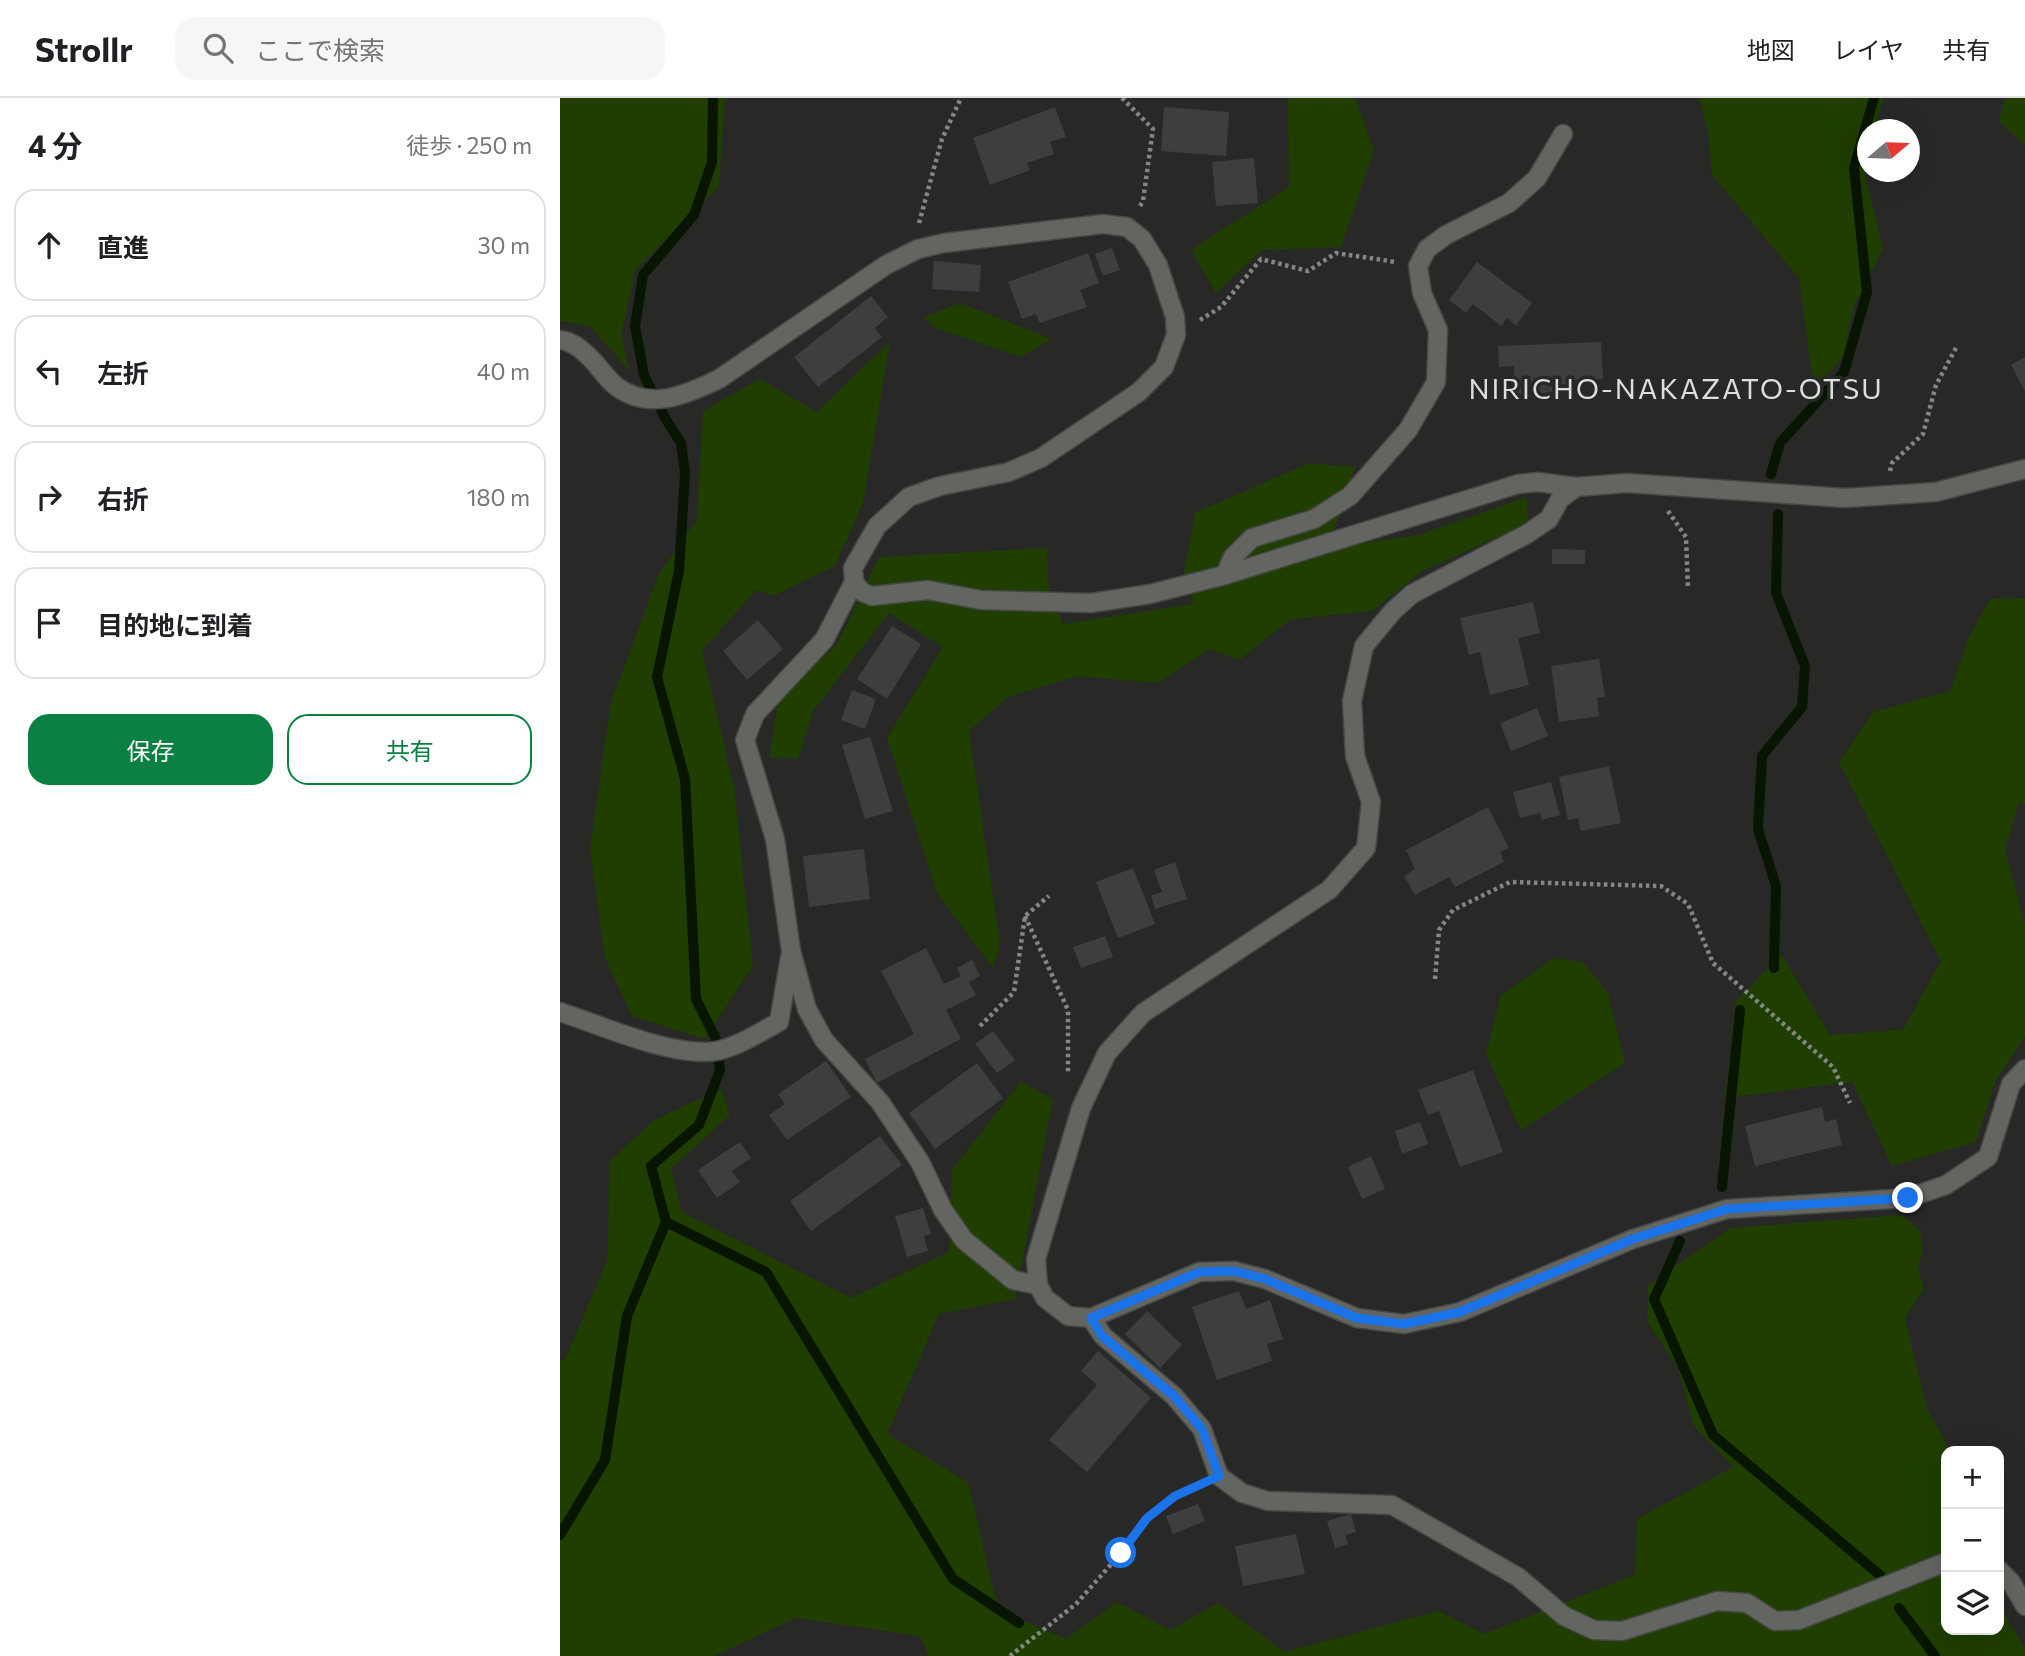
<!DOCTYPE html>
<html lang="ja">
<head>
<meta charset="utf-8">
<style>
  :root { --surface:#fff; --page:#f6f6f6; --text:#202124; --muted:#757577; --line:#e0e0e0; --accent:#0b8043 }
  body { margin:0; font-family:Commissioner,"Noto Sans JP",sans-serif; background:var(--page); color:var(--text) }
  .controls { position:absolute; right:21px; bottom:21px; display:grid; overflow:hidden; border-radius:14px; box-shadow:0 7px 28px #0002 }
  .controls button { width:63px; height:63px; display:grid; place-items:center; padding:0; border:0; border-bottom:2px solid var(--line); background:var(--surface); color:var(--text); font:35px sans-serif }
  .compass { position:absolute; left:1297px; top:21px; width:63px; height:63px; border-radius:50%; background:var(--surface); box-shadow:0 7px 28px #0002; rotate:71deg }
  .stop { position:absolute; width:21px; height:21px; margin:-16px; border:5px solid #1a73e8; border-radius:50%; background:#fff }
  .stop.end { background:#1a73e8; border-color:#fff; box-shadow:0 2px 7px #0008 }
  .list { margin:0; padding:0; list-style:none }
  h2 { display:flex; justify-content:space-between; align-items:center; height:91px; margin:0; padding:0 28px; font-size:30px }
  h2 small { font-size:23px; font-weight:400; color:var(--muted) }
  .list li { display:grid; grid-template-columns:46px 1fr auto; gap:21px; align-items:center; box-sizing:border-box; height:112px; margin:0 14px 14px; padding:0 14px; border:2px solid var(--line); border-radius:21px }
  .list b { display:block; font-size:26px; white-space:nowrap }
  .list em { font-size:23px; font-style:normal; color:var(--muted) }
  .actions { display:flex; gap:14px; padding:21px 28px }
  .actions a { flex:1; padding:16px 0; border:2px solid var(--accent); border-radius:21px; text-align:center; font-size:24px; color:var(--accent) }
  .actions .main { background:var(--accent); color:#fff }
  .icon { flex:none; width:38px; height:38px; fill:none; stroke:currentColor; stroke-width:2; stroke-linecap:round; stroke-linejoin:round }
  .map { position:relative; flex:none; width:1465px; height:1558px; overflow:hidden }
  header { display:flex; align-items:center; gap:42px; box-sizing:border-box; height:98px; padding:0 35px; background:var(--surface); border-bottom:2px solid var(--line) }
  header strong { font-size:33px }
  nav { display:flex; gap:38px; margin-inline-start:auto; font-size:24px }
  .search { width:490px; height:63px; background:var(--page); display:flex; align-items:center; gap:18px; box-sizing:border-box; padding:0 24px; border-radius:21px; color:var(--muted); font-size:26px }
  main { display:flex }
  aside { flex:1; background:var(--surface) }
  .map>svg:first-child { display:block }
  .green { fill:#1f3e00 }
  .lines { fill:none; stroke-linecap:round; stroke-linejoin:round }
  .stream { stroke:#081501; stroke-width:10 }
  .building { fill:#3d3f3c }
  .minor-casing { stroke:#454744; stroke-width:21 }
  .path { stroke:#848684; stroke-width:4.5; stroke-dasharray:3.5 3.5; stroke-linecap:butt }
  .minor { stroke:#636561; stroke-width:18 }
  .route { stroke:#1a73e8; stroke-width:9 }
  .labels { text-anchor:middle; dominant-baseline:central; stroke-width:7; stroke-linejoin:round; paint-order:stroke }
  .quarter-label { font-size:28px; letter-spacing:2px; fill:#dcdedc; stroke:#282927 }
</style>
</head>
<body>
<header>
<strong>Strollr</strong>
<div class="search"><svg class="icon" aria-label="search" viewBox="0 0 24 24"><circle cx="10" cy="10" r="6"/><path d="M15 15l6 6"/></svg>ここで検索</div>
<nav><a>地図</a><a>レイヤ</a><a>共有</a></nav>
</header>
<main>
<aside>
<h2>4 分<small>徒歩 · 250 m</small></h2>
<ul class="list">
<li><svg class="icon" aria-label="ahead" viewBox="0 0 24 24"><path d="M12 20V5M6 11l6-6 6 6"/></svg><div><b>直進</b></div><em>30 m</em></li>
<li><svg class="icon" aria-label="left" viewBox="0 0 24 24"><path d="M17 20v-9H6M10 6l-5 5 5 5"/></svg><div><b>左折</b></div><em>40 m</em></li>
<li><svg class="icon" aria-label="right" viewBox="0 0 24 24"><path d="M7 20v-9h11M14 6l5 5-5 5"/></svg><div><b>右折</b></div><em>180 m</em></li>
<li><svg class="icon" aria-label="arrive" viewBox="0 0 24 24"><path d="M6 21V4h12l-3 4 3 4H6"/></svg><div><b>目的地に到着</b></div></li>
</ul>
<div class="actions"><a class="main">保存</a><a>共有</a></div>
</aside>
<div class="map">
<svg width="1465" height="1558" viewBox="0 0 1465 1558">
  <rect width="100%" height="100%" fill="#282927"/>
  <g class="green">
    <path d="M0 0H165L159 88 75 172 61 238 70 273 30 228 0 223Z"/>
    <path d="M728 0H795L814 52 781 149 702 152 656 195 631 152 729 89Z"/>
    <path d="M1139 0H1324L1314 31 1308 32 1307 53 1303 68 1323 151 1294 207 1283 259 1254 291 1239 180 1152 77 1148 34Z"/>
    <path d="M1445 0H1465V48L1439 23Z"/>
    <path d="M400 205 492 241 461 259 375 230 364 219Z"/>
    <path d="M330 243 303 405 275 468 213 498 196 492 142 553 174 689 193 868 145 941 72 918 45 860 30 751 51 604 98 478 137 421 143 313 200 281 257 314Z"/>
    <path d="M749 365 795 369 768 450 859 437 967 399 968 425 861 474 812 513 731 521 679 562 650 551 598 585 517 578 448 599 409 633 440 847 433 870 377 795 327 640 383 549 329 515 253 613 238 661 209 659 219 599 277 547 319 459 487 450 489 493 503 526 633 506 624 475 635 415Z"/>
    <path d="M1465 500V706L1459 704 1445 752 1465 826V938L1435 984 1416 1044 1332 1068 1292 984 1165 1000 1175 905 1221 856 1270 937 1343 932 1381 863 1279 664 1313 614 1390 593 1408 541 1430 501Z"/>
    <path d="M994 860 1023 864 1048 895 1065 965 961 1032 926 956 941 897Z"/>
    <path d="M461 984 493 1001 455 1201 379 1216 327 1336 408 1384 438 1512 506 1541 557 1504 610 1532 658 1505 725 1554 878 1513 924 1536 1075 1477 1077 1421 1173 1369 1134 1328 1118 1270 1087 1224 1088 1188 1170 1130 1342 1117 1360 1133 1363 1150 1358 1172 1364 1190 1345 1220 1367 1311 1390 1353H1386V1532H1439V1506L1465 1550V1558H369L360 1538 236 1520 154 1558H0V1263L5 1262 48 1160 49 1064 94 1022 161 991 170 1017 111 1071 122 1114 291 1200 389 1154 392 1072Z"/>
  </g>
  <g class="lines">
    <g class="stream">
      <path d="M1211 376 1220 345 1284 274 1307 194 1294 70 1314 0"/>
      <path d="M1214 870 1216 788 1198 731 1202 658 1242 609 1245 568 1216 495 1218 416"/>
      <path d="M1162 1089 1180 912"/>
      <path d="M106 1124 206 1174 393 1481 459 1525"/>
      <path d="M1120 1143 1094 1201 1153 1337 1320 1477"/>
      <path d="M0 1437 45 1362 67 1218 106 1124 91 1068 139 1027 160 972 156 941 136 901 125 681 97 579 119 473 125 375 121 345 105 320 84 277 75 228 83 177 134 117 152 64 153 0"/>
      <path d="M1339 1510 1375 1558"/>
    </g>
  </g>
  <g class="building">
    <path d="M495 9 506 39 490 44 494 56 467 65 470 72 430 87 413 40Z"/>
    <path d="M604 9 669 14 666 58 601 53Z"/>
    <path d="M694 60 698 105 656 108 652 64Z"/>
    <path d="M552 150 560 172 543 178 535 156Z"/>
    <path d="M528 155 539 185 520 192 527 209 480 225 476 216 462 221 448 184Z"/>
    <path d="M374 163 421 167 419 194 372 191Z"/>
    <path d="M917 164 972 205 956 228 947 220 941 228 913 206 906 215 889 202Z"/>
    <path d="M311 198 328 219 315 230 322 239 258 289 234 259Z"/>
    <path d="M1041 244 1043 281 1013 282 1014 294 955 296 954 268 939 269 938 248Z"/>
    <path d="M1465 259V293L1451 267Z"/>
    <path d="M992 451 1025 452V466H992Z"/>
    <path d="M973 504 980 535 958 540 969 587 930 597 920 554 909 557 900 520Z"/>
    <path d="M198 522 223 551 187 582 163 553Z"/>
    <path d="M332 528 361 546 327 601 297 581Z"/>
    <path d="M1039 561 1045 599 1037 600 1039 618 999 624 991 568Z"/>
    <path d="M292 592 316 601 305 631 281 622Z"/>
    <path d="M977 610 988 638 951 653 940 625Z"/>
    <path d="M310 639 333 713 305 721 282 647Z"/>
    <path d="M1049 668 1061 725 1021 733 1018 720 1008 722 999 679Z"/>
    <path d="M991 684 1000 717 982 722 980 715 960 720 953 694Z"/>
    <path d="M928 709 949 750 940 754 944 764 895 789 889 779 855 797 844 778 855 771 846 752Z"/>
    <path d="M304 751 310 801 249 809 243 758Z"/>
    <path d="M615 764 627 801 595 811 591 797 602 794 594 772Z"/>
    <path d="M573 770 595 826 558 840 536 784Z"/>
    <path d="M545 838 553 859 521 870 513 849Z"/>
    <path d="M366 850 384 886 401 878 397 870 412 862 420 878 409 884 416 897 386 912 401 941 317 985 305 961 354 936 321 873Z"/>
    <path d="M433 933 455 962 437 975 415 946Z"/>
    <path d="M266 963 291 999 227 1042 209 1017 225 1006 218 996Z"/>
    <path d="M417 965 443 1000 375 1051 349 1015Z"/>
    <path d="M913 972 943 1054 900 1069 879 1013 868 1017 858 992Z"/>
    <path d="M1262 1009 1265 1024 1276 1021 1282 1047 1195 1068 1185 1028Z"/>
    <path d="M860 1024 868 1046 842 1056 835 1033Z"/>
    <path d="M320 1038 342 1067 251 1133 230 1103Z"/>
    <path d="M180 1044 191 1060 172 1073 180 1084 157 1100 138 1072Z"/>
    <path d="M811 1058 825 1091 802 1101 788 1069Z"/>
    <path d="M363 1110 371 1136 364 1138 368 1153 347 1159 335 1118Z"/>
    <path d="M679 1193 686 1211 710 1202 723 1241 707 1246 712 1263 657 1282 632 1209Z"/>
    <path d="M587 1213 622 1247 600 1270 565 1236Z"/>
    <path d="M538 1253 591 1300 527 1374 489 1342 537 1287 521 1273Z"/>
    <path d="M638 1406 645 1423 613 1436 606 1418Z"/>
    <path d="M791 1416 796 1434 785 1437 788 1446 775 1450 767 1423Z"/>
    <path d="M736 1436 745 1476 683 1488 675 1448Z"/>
  </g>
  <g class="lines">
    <g class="minor-casing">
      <g id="minor">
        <path d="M0 242C14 243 26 255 35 265 42 273 49 283 57 289 90 313 126 297 159 281L326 167 358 151 384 145 543 126 567 129 582 141 598 167 615 219 616 237 604 269 579 294 481 360 449 374 380 388 349 399 317 428 293 470 294 484 302 494 312 498 368 492 421 502 531 505 590 496 665 477 958 386 978 384 1016 389 1067 385 1285 400 1376 394 1465 371"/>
        <path d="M1016 389 1000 401 989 421 967 436 852 496 833 513 804 548 792 603 795 658 811 704 806 750 769 792 583 915 547 955 521 1010 476 1161 478 1187 485 1200 508 1218 531 1220 639 1174 674 1173 705 1181 797 1220 844 1226 900 1214 1073 1141 1167 1111 1348 1100 1386 1087 1428 1059 1451 986 1465 971"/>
        <path d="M665 477 673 459 692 440 754 421 790 398 848 332 876 284 878 232 862 195 858 168 867 151 886 137 949 105 977 80 1003 36"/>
        <path d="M294 484 264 542 195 616 185 642 215 741 231 853 247 911 264 942 320 1004 360 1064 383 1112 404 1142 453 1182 478 1187"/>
        <path d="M0 914C43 928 100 954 145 954 171 954 196 936 219 924L230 859"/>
        <path d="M531 1220 543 1238 614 1298 642 1331 659 1378 682 1395 708 1403 832 1407 958 1479 1004 1518 1034 1532 1062 1533 1157 1503 1187 1505 1215 1523 1239 1522 1386 1464"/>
        <path d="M1439 1472 1451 1484 1465 1508"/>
      </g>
    </g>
    <g class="path">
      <path d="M562 0 593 31 583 103 580 108"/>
      <path d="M359 125 382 41 401 0"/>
      <path d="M640 222 661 209 701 161 748 173 776 155 836 164"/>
      <path d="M1330 373 1332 365 1363 336 1376 287 1397 248"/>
      <path d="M1108 413 1126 439 1128 491"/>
      <path d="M465 818 508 912V976"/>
      <path d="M875 881 879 832 893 812 950 784 1101 788 1128 806 1153 865 1273 969 1290 1005"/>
      <path d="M420 928 454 894 465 818 489 798"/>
      <path d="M450 1558 516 1506 561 1455 587 1420 615 1398 639 1387"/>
    </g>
    <use href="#minor" class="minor"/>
  </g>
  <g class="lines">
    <path class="route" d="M561 1455 587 1420 615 1398 659 1378 642 1331 614 1298 542 1238 531 1220 639 1174 674 1173 705 1181 797 1220 844 1226 900 1214 1073 1141 1167 1111 1348 1100"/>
  </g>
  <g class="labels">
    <g class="quarter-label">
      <text x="1116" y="290">NIRICHO-NAKAZATO-OTSU</text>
    </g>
  </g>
</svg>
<div class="controls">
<button>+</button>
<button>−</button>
<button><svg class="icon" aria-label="layers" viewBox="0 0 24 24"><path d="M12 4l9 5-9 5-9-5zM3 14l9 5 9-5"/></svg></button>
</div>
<svg class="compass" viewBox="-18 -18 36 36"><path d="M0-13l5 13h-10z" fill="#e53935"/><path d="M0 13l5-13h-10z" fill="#757577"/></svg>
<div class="stop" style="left:561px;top:1455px"></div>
<div class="stop end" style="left:1348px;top:1100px"></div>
</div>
</main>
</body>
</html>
